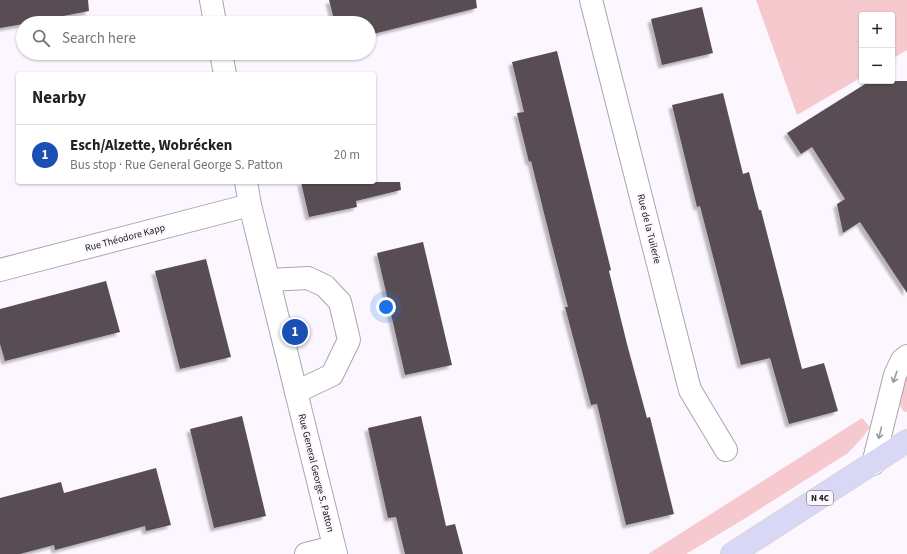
<!DOCTYPE html>
<html lang="en">
<head>
<meta charset="utf-8">
<style>
  :root { --surface:#fff; --page:#f6f6f6; --text:#222; --muted:#767676; --line:#e0e0e0; --accent:#7c3aed }
  body { margin:0; font-family:"Source Sans 3",sans-serif; background:var(--page); color:var(--text) }
  .controls { position:absolute; right:12px; top:12px; display:grid; overflow:hidden; border-radius:4px; box-shadow:0 1px 3px #0004 }
  .controls button { width:36px; height:36px; display:grid; place-items:center; padding:0; border:0; border-bottom:1px solid var(--line); background:var(--surface); color:var(--text); font:20px sans-serif }
  .you { position:absolute; left:386px; top:307px; width:14px; height:14px; margin:-10px; border:3px solid #fff; border-radius:50%; background:#1a73e8; box-shadow:0 0 0 6px #1a73e833 }
  .badge { display:grid; place-items:center; width:26px; height:26px; border-radius:50%; background:var(--accent); color:#fff; font-size:13px; font-weight:700 }
  .pin { position:absolute; translate:-50% -50%; border:2px solid #fff; box-shadow:0 1px 4px #0006 }
  .list { margin:0; padding:0; list-style:none }
  h2 { display:flex; justify-content:space-between; align-items:center; height:52px; margin:0; padding:0 16px; font-size:17px }
  h2 small { font-size:13px; font-weight:400; color:var(--muted) }
  .list li { display:grid; grid-template-columns:26px 1fr auto; gap:12px; align-items:center; box-sizing:border-box; height:60px; padding:0 16px; border-top:1px solid var(--line) }
  .list b { display:block; font-size:15px; white-space:nowrap }
  .list p { margin:0; font-size:13px; white-space:nowrap; color:var(--muted) }
  .list em { font-size:13px; font-style:normal; color:var(--muted) }
  .icon { flex:none; width:22px; height:22px; fill:none; stroke:currentColor; stroke-width:2; stroke-linecap:round; stroke-linejoin:round }
  .map { position:relative; flex:none; width:907px; height:554px; overflow:hidden }
  .search { position:absolute; background:var(--surface); box-shadow:0 1px 3px #0004; left:16px; top:16px; width:360px; height:44px; display:flex; align-items:center; gap:10px; box-sizing:border-box; padding:0 14px; border-radius:22px; color:var(--muted); font-size:15px }
  .panel { position:absolute; background:var(--surface); box-shadow:0 1px 3px #0004; left:16px; top:72px; width:360px; height:112px; border-radius:4px }
  .map>svg:first-child { display:block }
  .green { fill:#f5c9ce }
  .building { fill:#584d53; filter:url(#shadow) }
  .lines { fill:none; stroke-linecap:round; stroke-linejoin:round }
  .street-casing { stroke:#aba4af; stroke-width:24 }
  .primary-casing { stroke:#d6d6d6; stroke-width:24 }
  .street { stroke:#fff; stroke-width:22 }
  .primary { stroke:#d8d7f6; stroke-width:22 }
  .oneway { stroke:#99989a }
  .labels { text-anchor:middle; dominant-baseline:central; stroke-width:4; stroke-linejoin:round; paint-order:stroke }
  .shield { fill:#fcf6ff; stroke:#5f5c62; stroke-width:1 }
  .shield-label { font-size:9px; font-weight:bold; fill:#1c1a1e }
  .street-label { font-size:10px; fill:#1c1a1e; stroke:#fcf6ff }
</style>
</head>
<body>
<div class="map">
<svg width="907" height="554" viewBox="0 0 907 554">
  <defs>
    <filter id="shadow"><feDropShadow dx="-3.5" dy="3.5" stdDeviation="1" flood-color="#0004"/></filter>
  </defs>
  <rect width="100%" height="100%" fill="#fcf6ff"/>
  <g class="green">
    <path d="M756 0H907V50L892 59V15H862V77L797 115Z"/>
    <path d="M907 374V412L903 411C896 401 903 388 905 377Z"/>
    <path d="M862 418 870 427 863 437 848 453 744 519 686 554H648Z"/>
  </g>
  <g class="building">
    <path d="M0 0H88L89 11 27 23H23V24L0 28Z"/>
    <path d="M329 0H476L477 8 369 35V23H335Z"/>
    <path d="M702 7 713 53 662 65 651 19Z"/>
    <path d="M557 51 611 270 609 271 627 344 647 418 650 417 674 514 626 525 597 404 591 405 565 307H568L550 237 531 161 529 162 517 113 524 112 512 62Z"/>
    <path d="M870 81H907V293L860 222 843 233 837 204 845 199 812 147 801 154 787 133Z"/>
    <path d="M723 93 743 174 749 172 759 210H761L802 369 824 363 838 411 789 424 770 358 741 365 700 206 697 207 672 105Z"/>
    <path d="M301 182H400L401 190 356 201 357 207 309 217Z"/>
    <path d="M423 242 452 365 405 375 377 253Z"/>
    <path d="M206 259 231 357 180 369 155 271Z"/>
    <path d="M106 281 120 332 5 361 0 344V309Z"/>
    <path d="M242 416 266 516 214 528 190 429Z"/>
    <path d="M421 416 446 526 455 524 463 554H405L396 517 388 518 368 428Z"/>
    <path d="M156 468 171 525 146 531 145 526 55 550 54 545 20 554H0V498L61 482 64 493Z"/>
  </g>
  <g class="lines">
    <g class="street-casing">
      <g id="street">
        <path d="M211 0 215 23"/>
        <path d="M591 0 690 390 726 450"/>
        <path d="M221 53 225 74"/>
        <path d="M246 182 250 205 336 554"/>
        <path d="M0 270 250 205"/>
        <path d="M269 280 308 278 325 286 340 302 349 340 332 375 296 392"/>
        <path d="M873 464 895 375 902 360 907 356"/>
        <path d="M306 554 334 547"/>
      </g>
    </g>
    <g class="primary-casing">
      <path id="primary" d="M732 554 907 441"/>
    </g>
    <use href="#street" class="street"/>
    <use href="#primary" class="primary"/>
  </g>
  <defs><path id="oneway-shaft" d="M-6 0H5M1.5-3L5.5 0L1.5 3" fill="none" stroke-width="1.6" stroke-linecap="round" stroke-linejoin="round"/></defs>
  <g class="oneway">
    <use href="#oneway-shaft" transform="translate(895 377) rotate(109)"/>
    <use href="#oneway-shaft" transform="translate(880 433) rotate(104)"/>
  </g>
  <g class="labels">
    <rect class="shield" x="807" y="491" width="26" height="14" rx="3"/>
    <g class="shield-label">
      <text x="820" y="498">N 4C</text>
    </g>
    <g class="street-label">
      <text transform="translate(649 229) rotate(76)">Rue de la Tuilerie</text>
      <text transform="translate(125 238) rotate(-15)">Rue Théodore Kapp</text>
      <text transform="translate(316 473) rotate(76)">Rue General George S. Patton</text>
    </g>
  </g>
</svg>
<div class="controls">
<button>+</button>
<button>−</button>
</div>
<div class="you"></div>
<div class="pin badge" style="left:295px;top:332px;background:#1a4fb4">1</div>
<div class="search"><svg class="icon" aria-label="search" viewBox="0 0 24 24"><circle cx="10" cy="10" r="6"/><path d="M15 15l6 6"/></svg>Search here</div>
<section class="panel">
<h2>Nearby<small></small></h2>
<ul class="list">
<li><span class="badge" style="background:#1a4fb4">1</span><div><b>Esch/Alzette, Wobrécken</b><p>Bus stop · Rue General George S. Patton</p></div><em>20 m</em></li>
</ul>
</section>
</div>
</body>
</html>
